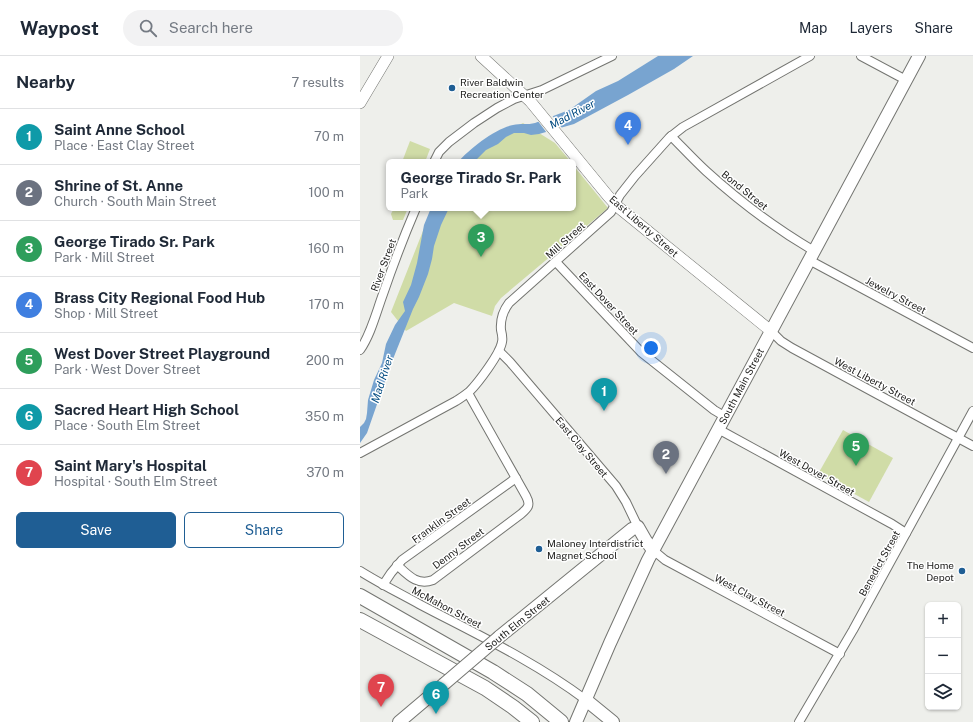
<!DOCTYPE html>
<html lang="en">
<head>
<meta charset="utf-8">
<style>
  :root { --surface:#fff; --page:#f2f2f3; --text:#1f2937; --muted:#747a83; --line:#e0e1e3; --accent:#1f5e94 }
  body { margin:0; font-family:"Public Sans",sans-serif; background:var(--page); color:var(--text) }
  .controls { position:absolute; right:12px; bottom:12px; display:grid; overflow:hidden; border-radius:6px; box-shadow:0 1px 3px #0004 }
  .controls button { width:36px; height:36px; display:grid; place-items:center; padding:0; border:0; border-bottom:1px solid var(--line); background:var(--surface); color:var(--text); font:20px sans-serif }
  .you { position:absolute; left:291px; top:292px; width:14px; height:14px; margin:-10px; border:3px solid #fff; border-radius:50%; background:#1a73e8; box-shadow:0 0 0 6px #1a73e833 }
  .badge { display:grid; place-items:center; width:26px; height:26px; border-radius:50%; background:var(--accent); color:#fff; font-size:13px; font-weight:700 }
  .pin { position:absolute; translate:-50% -33px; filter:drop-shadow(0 1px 2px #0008) }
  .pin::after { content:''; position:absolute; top:21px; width:14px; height:12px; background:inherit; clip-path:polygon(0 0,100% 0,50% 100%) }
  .popup { position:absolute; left:26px; top:103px; width:190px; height:52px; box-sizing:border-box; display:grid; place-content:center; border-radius:6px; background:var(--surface); filter:drop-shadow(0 1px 3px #0005); font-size:13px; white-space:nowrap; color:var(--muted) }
  .popup b { font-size:15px; color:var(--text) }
  .popup::after { content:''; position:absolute; left:50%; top:100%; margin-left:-8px; border:8px solid transparent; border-top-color:var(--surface) }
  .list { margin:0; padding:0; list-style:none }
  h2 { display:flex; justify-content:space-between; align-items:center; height:52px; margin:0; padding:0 16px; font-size:17px }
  h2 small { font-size:13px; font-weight:400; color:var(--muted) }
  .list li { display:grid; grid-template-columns:26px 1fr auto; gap:12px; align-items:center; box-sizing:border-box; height:56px; padding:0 16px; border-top:1px solid var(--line) }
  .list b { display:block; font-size:15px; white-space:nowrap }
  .list p { margin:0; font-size:13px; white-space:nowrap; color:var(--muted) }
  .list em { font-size:13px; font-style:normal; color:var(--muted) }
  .actions { display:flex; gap:8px; padding:12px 16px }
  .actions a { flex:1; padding:9px 0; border:1px solid var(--accent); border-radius:6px; text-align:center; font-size:14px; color:var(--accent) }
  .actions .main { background:var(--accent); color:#fff }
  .icon { flex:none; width:22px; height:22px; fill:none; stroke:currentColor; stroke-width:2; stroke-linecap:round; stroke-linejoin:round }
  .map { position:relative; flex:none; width:613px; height:666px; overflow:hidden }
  header { display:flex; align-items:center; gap:24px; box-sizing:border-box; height:56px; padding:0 20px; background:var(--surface); border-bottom:1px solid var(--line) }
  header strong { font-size:19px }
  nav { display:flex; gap:22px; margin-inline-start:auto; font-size:14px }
  .search { width:280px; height:36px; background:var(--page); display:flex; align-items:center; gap:10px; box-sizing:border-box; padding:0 14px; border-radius:22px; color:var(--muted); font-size:15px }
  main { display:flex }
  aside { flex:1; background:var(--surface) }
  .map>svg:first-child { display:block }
  .green { fill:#d0dca7 }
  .water { fill:#78a4d0 }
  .pier { fill:#eeefeb }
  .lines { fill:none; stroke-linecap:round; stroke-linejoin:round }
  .street-casing { stroke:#747571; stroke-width:10 }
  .secondary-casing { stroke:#747571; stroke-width:12 }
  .primary-casing { stroke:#747571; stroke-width:14 }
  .highway-casing { stroke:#747571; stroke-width:16 }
  .street { stroke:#fff; stroke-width:8 }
  .secondary { stroke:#fff; stroke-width:11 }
  .primary { stroke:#fff; stroke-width:12 }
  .highway { stroke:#fff; stroke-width:14 }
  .primary-bridge-casing { stroke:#747571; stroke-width:14; stroke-linecap:butt }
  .primary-bridge { stroke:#fff; stroke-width:12 }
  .poi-dot { fill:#1f5e94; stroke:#fff; stroke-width:1.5 }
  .labels { text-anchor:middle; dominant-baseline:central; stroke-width:3; stroke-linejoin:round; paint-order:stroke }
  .poi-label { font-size:10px; fill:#222220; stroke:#fff; text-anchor:start }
  .street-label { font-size:10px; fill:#222220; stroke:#fff }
  .water-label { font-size:11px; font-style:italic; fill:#004a80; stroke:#fff }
</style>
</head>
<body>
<header>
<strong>Waypost</strong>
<div class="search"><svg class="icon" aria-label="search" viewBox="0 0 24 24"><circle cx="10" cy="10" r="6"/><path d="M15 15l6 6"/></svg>Search here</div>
<nav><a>Map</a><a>Layers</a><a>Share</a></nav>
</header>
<main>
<aside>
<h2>Nearby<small>7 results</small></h2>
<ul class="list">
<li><span class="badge" style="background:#0f9aa8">1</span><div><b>Saint Anne School</b><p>Place · East Clay Street</p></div><em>70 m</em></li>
<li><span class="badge" style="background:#6b7280">2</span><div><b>Shrine of St. Anne</b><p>Church · South Main Street</p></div><em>100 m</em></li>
<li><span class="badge" style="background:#2e9e5b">3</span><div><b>George Tirado Sr. Park</b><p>Park · Mill Street</p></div><em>160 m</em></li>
<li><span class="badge" style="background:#3f7fe0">4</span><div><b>Brass City Regional Food Hub</b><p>Shop · Mill Street</p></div><em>170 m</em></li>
<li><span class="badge" style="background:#2e9e5b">5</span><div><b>West Dover Street Playground</b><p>Park · West Dover Street</p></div><em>200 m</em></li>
<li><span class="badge" style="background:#0f9aa8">6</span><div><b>Sacred Heart High School</b><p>Place · South Elm Street</p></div><em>350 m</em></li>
<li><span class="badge" style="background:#e0444e">7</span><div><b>Saint Mary's Hospital</b><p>Hospital · South Elm Street</p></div><em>370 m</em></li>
</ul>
<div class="actions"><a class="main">Save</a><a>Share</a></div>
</aside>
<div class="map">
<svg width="613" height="666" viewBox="0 0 613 666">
  <rect width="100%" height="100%" fill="#eeefeb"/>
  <g class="green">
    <path d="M163 67 195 87 211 106H102L134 82Z"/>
    <path d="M50 85 70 93 65 106H42Z"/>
    <path d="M213 109 248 152 141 242 135 250 132 260 94 247 46 275 31 256 72 152H213Z"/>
    <path d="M34 152H48L43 164H33L31 158Z"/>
    <path d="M483 374 533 402 509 446 458 418Z"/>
  </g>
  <g class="water">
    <path d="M298 0H333L314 13 268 39 214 68 179 78 171 79 164 77H154L146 81 138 88 126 94 114 106H98C109 93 136 72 153 69 160 67 168 69 175 67L209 54 236 35 258 25Z"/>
    <path d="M71 152H89L81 169 74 190 72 203 68 218 59 241 53 253 31 308 7 377 0 387V371L4 367 6 363 7 357 8 344 14 324 22 307 26 288 35 269 45 255 43 246 51 229 57 207 64 169Z"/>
  </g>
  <path class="pier" d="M191 58 202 72 187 77 177 64Z"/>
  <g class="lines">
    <g class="street-casing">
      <g id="street">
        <path d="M501 0 546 24"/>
        <path d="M311 80C323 92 334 104 346 115 379 145 415 172 454 195"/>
        <path d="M74 106 79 96 89 86 114 67 137 52 154 43 182 34 252 0"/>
        <path d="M449 204 613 292"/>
        <path d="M196 206 281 296 354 354 364 360"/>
        <path d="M411 275 421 285 432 292 613 390"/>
        <path d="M0 294C11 278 16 257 23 238 33 209 44 180 56 152"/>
        <path d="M139 295 150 306 256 430 266 446 278 471"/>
        <path d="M358 373 532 468 546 477"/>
        <path d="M0 397 96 345C101 342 105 339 109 336 118 327 140 298 142 286 143 282 142 278 141 274 140 263 143 255 149 247L251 156 260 139 275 120 309 82 323 71 450 0"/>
        <path d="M293 494 305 504 480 598"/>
        <path d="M37 509C48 519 57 530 73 524L161 458C168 452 171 449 166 440L108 337"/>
        <path d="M0 515C19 527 39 537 59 548 116 578 174 605 226 644"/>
        <path d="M23 529 31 517 42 504 156 422"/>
        <path d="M439 666 493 574 613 355"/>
      </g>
    </g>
    <g class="secondary-casing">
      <g id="secondary">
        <path d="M121 0 170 45 248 140 258 151 411 275"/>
        <path d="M0 47 28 0"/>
      </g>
    </g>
    <g class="primary-casing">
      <g id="primary">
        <path d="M139 581 272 473 278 471 286 485 293 494"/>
        <path d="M226 644 253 666"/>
        <path d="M39 666 84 628"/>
        <path d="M216 666 250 587 288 504 559 0"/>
      </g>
    </g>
    <g class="highway-casing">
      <g id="highway">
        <path d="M0 540 133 616 167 638 201 666"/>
        <path d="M0 564 125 632 153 651 172 666"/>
      </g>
    </g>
    <use href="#street" class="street"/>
    <use href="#secondary" class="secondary"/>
    <use href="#primary" class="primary"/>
    <use href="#highway" class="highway"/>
    <g class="primary-bridge-casing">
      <path id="primary-bridge" d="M84 628 139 581"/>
    </g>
    <use href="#primary-bridge" class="primary-bridge"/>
  </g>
  <g class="poi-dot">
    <circle cx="92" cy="32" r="4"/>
    <circle cx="179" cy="493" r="4"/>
    <circle cx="602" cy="515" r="4"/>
  </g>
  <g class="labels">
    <g class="poi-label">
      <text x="100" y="26">River Baldwin<tspan x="100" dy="12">Recreation Center</tspan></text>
      <text x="187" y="487">Maloney Interdistrict<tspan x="187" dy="12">Magnet School</tspan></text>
      <text x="594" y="509" text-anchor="end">The Home<tspan x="594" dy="12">Depot</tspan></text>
    </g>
    <g class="street-label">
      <text transform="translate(385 134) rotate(39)">Bond Street</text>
      <text transform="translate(284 170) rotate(41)">East Liberty Street</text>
      <text transform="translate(205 184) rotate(-42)">Mill Street</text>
      <text transform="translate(23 209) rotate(-70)">River Street</text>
      <text transform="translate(536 239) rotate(28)">Jewelry Street</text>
      <text transform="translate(249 247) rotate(47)">East Dover Street</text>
      <text transform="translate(515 325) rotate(28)">West Liberty Street</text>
      <text transform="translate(381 330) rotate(-62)">South Main Street</text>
      <text transform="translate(222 391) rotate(50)">East Clay Street</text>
      <text transform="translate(457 416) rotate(29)">West Dover Street</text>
      <text transform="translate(81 464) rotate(-36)">Franklin Street</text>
      <text transform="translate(98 492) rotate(-37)">Denny Street</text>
      <text transform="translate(519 507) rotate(-61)">Benedict Street</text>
      <text transform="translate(390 539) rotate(28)">West Clay Street</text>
      <text transform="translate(87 551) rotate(28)">McMahon Street</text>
      <text transform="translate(157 567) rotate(-39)">South Elm Street</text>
    </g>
    <g class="water-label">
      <text transform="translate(212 58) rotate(-28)">Mad River</text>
      <text transform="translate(22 323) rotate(-72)">Mad River</text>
    </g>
  </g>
</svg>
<div class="controls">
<button>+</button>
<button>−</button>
<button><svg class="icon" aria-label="layers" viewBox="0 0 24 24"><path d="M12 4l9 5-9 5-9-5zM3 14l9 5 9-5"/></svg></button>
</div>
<div class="you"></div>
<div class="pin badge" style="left:244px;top:355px;background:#0f9aa8">1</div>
<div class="pin badge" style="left:306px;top:418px;background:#6b7280">2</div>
<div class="pin badge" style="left:121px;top:201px;background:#2e9e5b">3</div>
<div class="popup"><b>George Tirado Sr. Park</b>Park</div>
<div class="pin badge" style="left:268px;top:89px;background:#3f7fe0">4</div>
<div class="pin badge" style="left:496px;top:410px;background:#2e9e5b">5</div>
<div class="pin badge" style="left:76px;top:658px;background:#0f9aa8">6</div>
<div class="pin badge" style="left:21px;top:651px;background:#e0444e">7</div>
</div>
</main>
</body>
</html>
